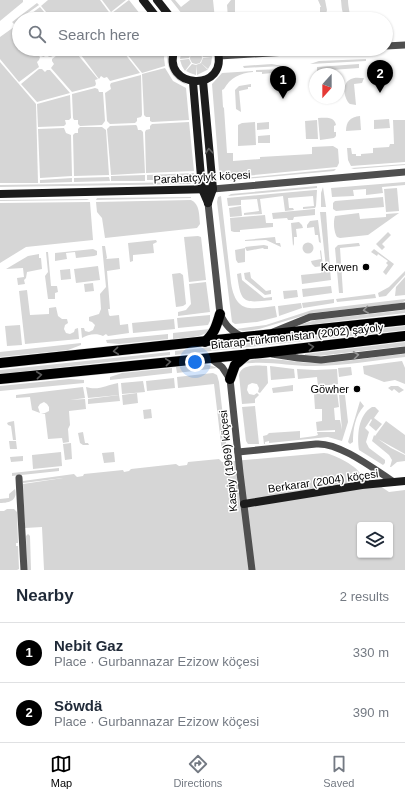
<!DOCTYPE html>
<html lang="en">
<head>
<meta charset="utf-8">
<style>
  :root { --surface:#fff; --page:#f2f2f3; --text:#1f2937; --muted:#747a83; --line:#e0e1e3; --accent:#000 }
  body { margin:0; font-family:Helvetica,sans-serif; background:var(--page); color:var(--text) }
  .controls { position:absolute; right:12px; bottom:12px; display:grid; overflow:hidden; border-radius:4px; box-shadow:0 1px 3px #0004 }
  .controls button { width:36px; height:36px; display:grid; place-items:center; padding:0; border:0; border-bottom:1px solid var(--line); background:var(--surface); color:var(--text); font:20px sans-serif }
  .compass { position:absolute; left:309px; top:68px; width:36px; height:36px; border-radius:50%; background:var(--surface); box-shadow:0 1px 3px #0004; rotate:201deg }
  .you { position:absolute; left:195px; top:362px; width:14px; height:14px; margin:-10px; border:3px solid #fff; border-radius:50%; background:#1a73e8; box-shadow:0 0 0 6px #1a73e833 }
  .badge { display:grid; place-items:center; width:26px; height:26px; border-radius:50%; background:var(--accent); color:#fff; font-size:13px; font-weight:700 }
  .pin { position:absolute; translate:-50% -33px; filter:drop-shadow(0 1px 2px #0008) }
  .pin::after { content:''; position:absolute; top:21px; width:14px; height:12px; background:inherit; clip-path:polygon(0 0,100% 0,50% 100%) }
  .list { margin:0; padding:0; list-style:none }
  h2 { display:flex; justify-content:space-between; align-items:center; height:52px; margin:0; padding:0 16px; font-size:17px }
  h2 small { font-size:13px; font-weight:400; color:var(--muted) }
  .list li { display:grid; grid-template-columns:26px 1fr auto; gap:12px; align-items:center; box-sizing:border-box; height:60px; padding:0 16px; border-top:1px solid var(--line) }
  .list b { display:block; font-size:15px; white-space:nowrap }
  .list p { margin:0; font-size:13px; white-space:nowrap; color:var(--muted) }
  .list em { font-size:13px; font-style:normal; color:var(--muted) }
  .icon { flex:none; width:22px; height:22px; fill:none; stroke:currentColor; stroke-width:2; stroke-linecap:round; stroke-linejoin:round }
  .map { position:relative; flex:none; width:405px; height:570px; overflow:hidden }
  .search { position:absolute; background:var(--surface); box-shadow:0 1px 3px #0004; left:12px; right:12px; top:12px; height:44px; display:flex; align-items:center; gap:10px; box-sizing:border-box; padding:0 14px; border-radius:22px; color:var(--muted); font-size:15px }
  .sheet { height:172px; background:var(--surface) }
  nav { display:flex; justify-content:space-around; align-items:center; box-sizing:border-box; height:56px; border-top:1px solid var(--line); background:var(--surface); font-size:11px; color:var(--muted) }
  nav a { display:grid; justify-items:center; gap:2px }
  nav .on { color:var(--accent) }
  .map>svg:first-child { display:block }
  .green { fill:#d6d6d6; fill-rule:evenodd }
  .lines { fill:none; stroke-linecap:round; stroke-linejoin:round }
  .primary-casing { stroke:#dbdbdb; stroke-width:11 }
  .street { stroke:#4f4f4f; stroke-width:7 }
  .secondary { stroke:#1c1c1c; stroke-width:8 }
  .primary { stroke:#000; stroke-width:10 }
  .oneway { stroke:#606060 }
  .oneway2 { stroke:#959595 }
  .oneway3 { stroke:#595959 }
  .poi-dot { fill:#000; stroke:#fff; stroke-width:1.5 }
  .labels { text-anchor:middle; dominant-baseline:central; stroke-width:3; stroke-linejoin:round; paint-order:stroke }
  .street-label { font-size:11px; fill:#000; stroke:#fff }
  .poi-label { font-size:11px; fill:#000; stroke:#fff; text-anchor:end }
</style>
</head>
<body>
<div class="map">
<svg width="405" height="570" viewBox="0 0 405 570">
  <rect width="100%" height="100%" fill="#fff"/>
  <g class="green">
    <path d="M0 0H23V2L0 21Z"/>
    <path d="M48 0H100L114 19H52L41 6Z"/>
    <path d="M102 0H126L111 12Z"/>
    <path d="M129 0 144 19H117L112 13Z"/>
    <path d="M171 0H175L181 7 190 0H213L215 19H186Z"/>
    <path d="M231 0H235V18L236 19H228V18L227 5Z"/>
    <path d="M318 0H325L327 10 326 14 321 19H318V13H320V7H321Z"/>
    <path d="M341 0H348C348 7 350 11 350 19 341 16 342 8 341 0Z"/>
    <path d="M37 3 39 5 19 19 14 24 12 22Z"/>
    <path d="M40 7 50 19H24Z"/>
    <path d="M14 27 19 33V49H33L40 57 39 60 37 62 39 67 19 82 0 59V37Z"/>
    <path d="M35 49H62L51 57H49L46 54 44 57 41 56Z"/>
    <path d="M65 49H73L98 79 95 80 96 84 95 86 72 92 51 68 54 64 52 61V59Z"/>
    <path d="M89 49H121L140 73 110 81 107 77 104 78 101 76 99 79 81 55Z"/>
    <path d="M123 49H165L164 58 165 66 142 73Z"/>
    <path d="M168 49H171L170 64 179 79 188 85C171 80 165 66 168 49Z"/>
    <path d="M182 49H185L191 54 189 58 180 59Z"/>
    <path d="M204 49H209L212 57H203L201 53Z"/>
    <circle cx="196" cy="58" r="6"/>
    <path d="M212 57 211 64 208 69 201 63 208 70H207L197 75 196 65 201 63 203 58Z"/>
    <path d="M189 59 191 63 185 71 182 66 180 60Z"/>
    <path d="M366 59V61L310 64 319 61Z"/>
    <path d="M0 62 36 104 38 183H0Z"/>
    <path d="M192 64 196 65V75L190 73 186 71Z"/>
    <path d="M272 64 282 66 244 68 243 66Z"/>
    <path d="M359 64V68L317 71V67Z"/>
    <path d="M165 68 173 81 186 88 189 120 152 122 150 121V117H146L144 115 142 74Z"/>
    <path d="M39 69H42L45 72 47 70H50L70 93 37 102 21 84Z"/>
    <path d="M283 69V71H272V73L262 74V72H256V70Z"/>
    <path d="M253 71V72C240 73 230 78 224 89L222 90 223 107 224 108 227 153H233V161L260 159V157L312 154V147L333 146 338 149 339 163 337 167 224 178 221 176 219 171 212 84 222 73Z"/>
    <path d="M141 75 142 115 141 117 137 118V121L135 123 110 124 107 121 105 93 111 89 110 85 111 83Z"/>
    <path d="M364 78 362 83 354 84 356 105 350 104C344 99 341 83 351 79 355 77 360 78 364 78Z"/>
    <path d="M251 84V87H248V89L239 91 241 112 236 109 235 90 239 86Z"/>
    <path d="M95 88 98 89 99 92H103L105 121 102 125 80 126 78 124V120H74L73 118 72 94Z"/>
    <path d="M70 95 71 118 69 120H65L66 124 64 126 38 127 37 104Z"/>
    <path d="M360 116 361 130 346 131C346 122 350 117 360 116Z"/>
    <path d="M318 118C326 118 334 116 336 125L334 126V132H336V136L334 138 320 140Z"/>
    <path d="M389 119 390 128 374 129V120Z"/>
    <path d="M317 120 318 139H306L305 121Z"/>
    <path d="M393 120H405V162L351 166 348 160 347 148H351L352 154H356V156H361V154L373 153V148L389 147 390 144H394Z"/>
    <path d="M189 122 194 171 146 173 145 132 146 130 150 129V126L152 124Z"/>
    <path d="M255 122 256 145 238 146V125L242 123Z"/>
    <path d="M269 122V129L257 130V123Z"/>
    <path d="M136 125 137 126 138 130H141L143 132 145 173 111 175 107 129 110 126Z"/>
    <path d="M80 127H102L106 130 109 175 74 176 73 135 75 133H78V129Z"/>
    <path d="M64 128 66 133 71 135 72 176 40 178 38 129Z"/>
    <path d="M270 135V143H258V136Z"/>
    <path d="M405 164V165L354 169 351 168Z"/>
    <path d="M336 169 334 171 224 181 222 180Z"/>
    <path d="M194 173 193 177 190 180H147V175Z"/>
    <path d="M145 175V181H111V176Z"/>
    <path d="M109 177 110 181 74 182V178Z"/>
    <path d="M72 178V182L40 183V180Z"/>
    <path d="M192 182 190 184 0 187V185Z"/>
    <path d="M405 182V185L382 187 383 193 366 195V189L353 190 354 196 332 197 331 188Z"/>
    <path d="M317 186V188L228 196 231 194Z"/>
    <path d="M323 187 326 207H321V193Z"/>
    <path d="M397 188 399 211 386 212 384 189Z"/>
    <path d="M315 190H317L316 206 315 208 303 209V207L314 206 313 196 288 198 289 208H293L294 210 285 211 283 196 260 199 262 214 244 215V213L259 211 257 199 241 200V205L228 206 227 198Z"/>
    <path d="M221 196 231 283C236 314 251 309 275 306L277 317 257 322 235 324 232 322 217 202 218 197Z"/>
    <path d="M191 197V198L96 200 97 198Z"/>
    <path d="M383 197 384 207 336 211 333 209V203L335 201Z"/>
    <path d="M87 199 89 200 0 201V200Z"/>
    <path d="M191 200C200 204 199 215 200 224L197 228 105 238 102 218 97 212 96 202Z"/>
    <path d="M90 202 93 240 26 247 0 263V203Z"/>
    <path d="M241 206 242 216 230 217 229 208Z"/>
    <path d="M315 209V215L294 217 293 220H288L287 218 273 219 272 213Z"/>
    <path d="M320 212H326L330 268H326Z"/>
    <path d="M359 213 360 219 386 217V214L399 213 368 235 340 238 337 237C334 232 333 222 335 216Z"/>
    <path d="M265 215 266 223H273V227L240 230V232H234L231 231 230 218Z"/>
    <path d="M318 220 321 243 319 242 318 235H315L314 227 307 228V225L310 221Z"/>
    <path d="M299 222 302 225 303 228 296 229 297 237H294V244L293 246 291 223Z"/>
    <path d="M388 232 391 235 382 244 385 247 382 250 376 244Z"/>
    <path d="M198 236 201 237 206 280 189 282 184 237Z"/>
    <path d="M275 237 276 243H280L281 247 266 240 245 241V240Z"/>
    <path d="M156 240 157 242 153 244 154 253 133 255V261L130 262 128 243Z"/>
    <circle cx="308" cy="248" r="5.5"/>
    <path d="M358 243H359L360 246 340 248 343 293H339L335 248 338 245Z"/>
    <path d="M264 245 268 246V249H264L263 248 247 251 246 250 245 247Z"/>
    <path d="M102 246H105L107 258 106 259 119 258 120 269 107 271 110 309H108L109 315 110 316 119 315 120 325 128 324 129 333 108 336 106 334 103 336C97 333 88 334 82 338L81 328H84L85 331 89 332 93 330 95 325 92 322 89 321V317L99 314 101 309 100 294 106 287Z"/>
    <path d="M245 248V262L238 263 236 260 235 250Z"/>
    <path d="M93 249 97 251V255L94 256 76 258 75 252 66 253 67 259 55 261V253Z"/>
    <path d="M374 249 394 264 386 275 383 272 388 265 386 263 388 261 378 254 377 256 371 252Z"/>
    <path d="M321 250 323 266 315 267 312 264 311 261 321 259 320 251Z"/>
    <path d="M46 252H48L51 286H57L58 292 55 293V299H48L45 276 48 272Z"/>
    <path d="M39 254V258H41L42 269 27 272 26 278 24 280 25 284 18 285 17 278 24 277 23 268 6 269 28 256Z"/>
    <path d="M98 266 100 280 76 283 74 269Z"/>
    <path d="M70 269 71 279 61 280 60 270Z"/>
    <path d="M330 269 331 280 302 284 301 275 321 273V270Z"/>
    <path d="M405 271V275L386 296 379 297 378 293 389 287Z"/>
    <path d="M250 272 251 278 266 291 271 290V294L265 295 245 279 244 273Z"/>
    <path d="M180 273 183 275 186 304 183 306 176 307 172 274Z"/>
    <path d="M241 273 242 280 264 298 272 297V300C243 303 241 304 237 274Z"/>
    <path d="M405 277V295L395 296 396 287Z"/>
    <path d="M206 282 210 312 178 316V312L186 310 191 304 189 284Z"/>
    <path d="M93 283 94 291 85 292 84 284Z"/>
    <path d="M331 286 332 293 303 297 302 289Z"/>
    <path d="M27 290 30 315 49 314V308L56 307 58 316 62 319H67L68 323 65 325 64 329 66 333 70 334 74 332 75 329 78 328 79 339 25 344 19 291Z"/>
    <path d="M297 290 298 297 284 299 283 291Z"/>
    <path d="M375 294 376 298 337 302 336 299Z"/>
    <path d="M334 299V303L303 308 302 303Z"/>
    <path d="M405 299V301L401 303 312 313 259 329 243 331 236 329 266 325 312 310Z"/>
    <path d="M301 303 302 308 279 316 278 306Z"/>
    <path d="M405 310V313L299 326V325L316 320Z"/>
    <path d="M210 315V321L208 325 178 328 177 318Z"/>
    <path d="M174 319 175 329 133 333 132 323Z"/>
    <path d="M20 325 22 345 7 346 5 326Z"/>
    <path d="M405 326V330L175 355V351Z"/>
    <path d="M210 329C203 339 185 337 173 339V333Z"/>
    <path d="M168 334V339L119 344 107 343 106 340Z"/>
    <path d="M405 342V346L318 356 305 355V354Z"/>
    <path d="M81 343V345L68 350 0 357V352Z"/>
    <path d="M170 352V355L0 374V370Z"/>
    <path d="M405 354V357C375 360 344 366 313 366 287 366 268 360 240 364 264 352 293 364 319 363 348 362 377 356 405 354Z"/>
    <path d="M402 361 405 368V384L395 380 384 382 364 374 363 366Z"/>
    <path d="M205 364 212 366 217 368 177 373 176 367Z"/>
    <path d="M267 366 268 383 260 393 258 392 259 388 257 384 252 383 248 385 247 390 249 394 254 395 257 393 259 395 255 399V403L242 404 239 375C241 364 257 365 267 366Z"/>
    <path d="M270 366 294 369 295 378 271 380Z"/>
    <path d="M351 367 352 375 339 377 338 368Z"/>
    <path d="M172 368V373L110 380V377L122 373Z"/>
    <path d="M297 369 315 370 337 369 338 384 318 386 317 377 298 379Z"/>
    <path d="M213 373 217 375 219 382 227 451 222 452 214 384 178 388 177 377Z"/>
    <path d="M174 378 175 388 147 391 146 381Z"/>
    <path d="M69 379 84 380V383L0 391V386Z"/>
    <path d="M143 381 145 392 122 394 121 383Z"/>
    <path d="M118 383 119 395 88 398 86 387C98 391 107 385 118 383Z"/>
    <path d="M293 385V391L273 393 272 388Z"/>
    <path d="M391 386H398L404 390 399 393 394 389 392 391 388 388Z"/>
    <path d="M83 387 85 398 70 400 85 399 86 409 69 411 70 425 68 429 69 442 63 443 62 438 48 439 45 414H41L45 413 49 411V407L47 404 44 402 40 404 38 407 40 413 32 410 30 397 16 398V395Z"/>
    <path d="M337 392 339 407 334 408 335 420H340L342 430 339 395H345L348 422 342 441 328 437 269 443V441L265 442V444H264L263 436 267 435 269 433 300 431V438L315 436 318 435 317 432H335V430L317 431 316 422 322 421V409H315L314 394Z"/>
    <path d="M137 393 138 403 123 405 122 395Z"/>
    <path d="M119 395 120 401 88 404V399Z"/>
    <path d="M360 401 364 406C355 416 353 429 353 442L350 444 348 442Z"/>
    <path d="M255 406 259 444H248L246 441 242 407Z"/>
    <path d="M372 407H375L379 411 374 418 382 424 376 431 369 425 372 420 371 419 365 428 369 432 366 442 369 448 385 460V463L383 465 359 450C357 436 358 415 372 407Z"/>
    <path d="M151 409 152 418 144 419 143 410Z"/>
    <path d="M14 421 16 440H13L11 426 8 425 7 423 9 422Z"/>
    <path d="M386 421 405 435V454L378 439 391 448 405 455V461L397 462 391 467H390L392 460 389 455 372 441 374 435 375 436Z"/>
    <path d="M83 432 85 443H88L89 445H83L80 443 78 433Z"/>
    <path d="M9 441H16L17 449H10Z"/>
    <path d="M71 443 72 459 65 460 63 444Z"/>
    <path d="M61 452 62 466 33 469 32 455Z"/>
    <path d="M114 452 115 462 104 463 102 453Z"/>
    <path d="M324 453C332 453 356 466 359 472L389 492 405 490V570H44L42 527 25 528 23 484 63 478 23 483V481L74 474 77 477 83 476 84 474 123 470 124 472 129 471 131 469 176 464 179 466 187 465 188 462 219 459 222 462ZM360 525H390V555H360Z"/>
    <path d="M23 456V461L11 462 10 457Z"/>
    <path d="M59 468V471L12 476V473Z"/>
    <path d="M15 489C18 500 10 503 0 503V499L9 498V494Z"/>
    <path d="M7 509H14L17 512 18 543H16V546H18L19 569 17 570H0V511H4Z"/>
    <path d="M28 534 30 536 31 570H27L26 536Z"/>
  </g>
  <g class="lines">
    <g class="primary-casing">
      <g id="primary">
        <path d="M205 342C215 332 216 327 220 314"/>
        <path d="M0 363 405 320"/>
        <path d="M0 379 262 353 405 336"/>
        <path d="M230 379 235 365 248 354"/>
      </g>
    </g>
    <g class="street">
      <path d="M386 46 405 45"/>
      <path d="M219 56 339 49"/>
      <path d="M213 189 405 172"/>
      <path d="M208 203 220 314C226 326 231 331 243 337"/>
      <path d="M273 332 310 317 405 306"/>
      <path d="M272 354 298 358 321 360 405 350"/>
      <path d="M210 358 222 367 230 379 240 473 252 570"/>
      <path d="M238 452 316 444C339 442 374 469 394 482"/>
      <path d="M19 478 24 570"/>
    </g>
    <g class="secondary">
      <path d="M143 0 158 19"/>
      <path d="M157 0 172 19"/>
      <path d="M175 49C159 89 231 94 217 49"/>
      <path d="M203 81 213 189 208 203"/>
      <path d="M193 82 202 189 208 203"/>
      <path d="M0 194 213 189"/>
      <path d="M244 504 362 485 405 481"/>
    </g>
    <use href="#primary" class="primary"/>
  </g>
  <defs><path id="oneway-chevron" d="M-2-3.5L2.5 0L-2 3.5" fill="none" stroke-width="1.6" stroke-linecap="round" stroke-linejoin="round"/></defs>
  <use class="oneway" href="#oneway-chevron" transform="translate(209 151) rotate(-95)"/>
  <g class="oneway2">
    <use href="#oneway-chevron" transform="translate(366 310) rotate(173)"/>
    <use href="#oneway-chevron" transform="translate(356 355) rotate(-7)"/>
  </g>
  <g class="oneway3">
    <use href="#oneway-chevron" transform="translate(311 347) rotate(-6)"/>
    <use href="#oneway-chevron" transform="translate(116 351) rotate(174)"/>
    <use href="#oneway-chevron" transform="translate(168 362) rotate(-6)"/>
    <use href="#oneway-chevron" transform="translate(39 375) rotate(-6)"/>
  </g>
  <g class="poi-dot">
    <circle cx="366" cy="267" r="4"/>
    <circle cx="357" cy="389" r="4"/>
  </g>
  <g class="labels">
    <g class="street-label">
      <text transform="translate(202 177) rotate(-3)">Parahatçylyk köçesi</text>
      <text transform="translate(297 336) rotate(-6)">Bitarap Türkmenistan (2002) şaýoly</text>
      <text transform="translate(228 461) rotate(-96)">Kaspiy (1969) köçesi</text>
      <text transform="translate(323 481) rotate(-8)">Berkarar (2004) köçesi</text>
    </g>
    <g class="poi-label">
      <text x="358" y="267">Kerwen</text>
      <text x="349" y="389">Göwher</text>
    </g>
  </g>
</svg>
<div class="controls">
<button><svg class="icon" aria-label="layers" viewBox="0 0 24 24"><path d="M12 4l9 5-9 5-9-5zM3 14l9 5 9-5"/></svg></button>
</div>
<svg class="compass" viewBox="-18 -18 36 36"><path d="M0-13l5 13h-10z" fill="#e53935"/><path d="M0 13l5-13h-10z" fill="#747a83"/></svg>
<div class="you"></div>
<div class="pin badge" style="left:283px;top:99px">1</div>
<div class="pin badge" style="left:380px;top:93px">2</div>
<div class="search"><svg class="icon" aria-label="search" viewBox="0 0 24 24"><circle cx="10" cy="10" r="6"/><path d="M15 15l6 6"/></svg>Search here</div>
</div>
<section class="sheet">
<h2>Nearby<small>2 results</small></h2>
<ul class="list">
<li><span class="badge">1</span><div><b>Nebit Gaz</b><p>Place · Gurbannazar Ezizow köçesi</p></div><em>330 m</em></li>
<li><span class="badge">2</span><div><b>Söwdä</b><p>Place · Gurbannazar Ezizow köçesi</p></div><em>390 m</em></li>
</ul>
</section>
<nav>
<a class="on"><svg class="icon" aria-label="map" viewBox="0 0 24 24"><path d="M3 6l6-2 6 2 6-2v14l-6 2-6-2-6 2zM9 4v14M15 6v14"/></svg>Map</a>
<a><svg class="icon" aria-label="directions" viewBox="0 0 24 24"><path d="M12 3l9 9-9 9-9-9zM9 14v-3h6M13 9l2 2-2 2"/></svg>Directions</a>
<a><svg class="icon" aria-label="saved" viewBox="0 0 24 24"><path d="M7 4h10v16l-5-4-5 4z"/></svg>Saved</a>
</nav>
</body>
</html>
